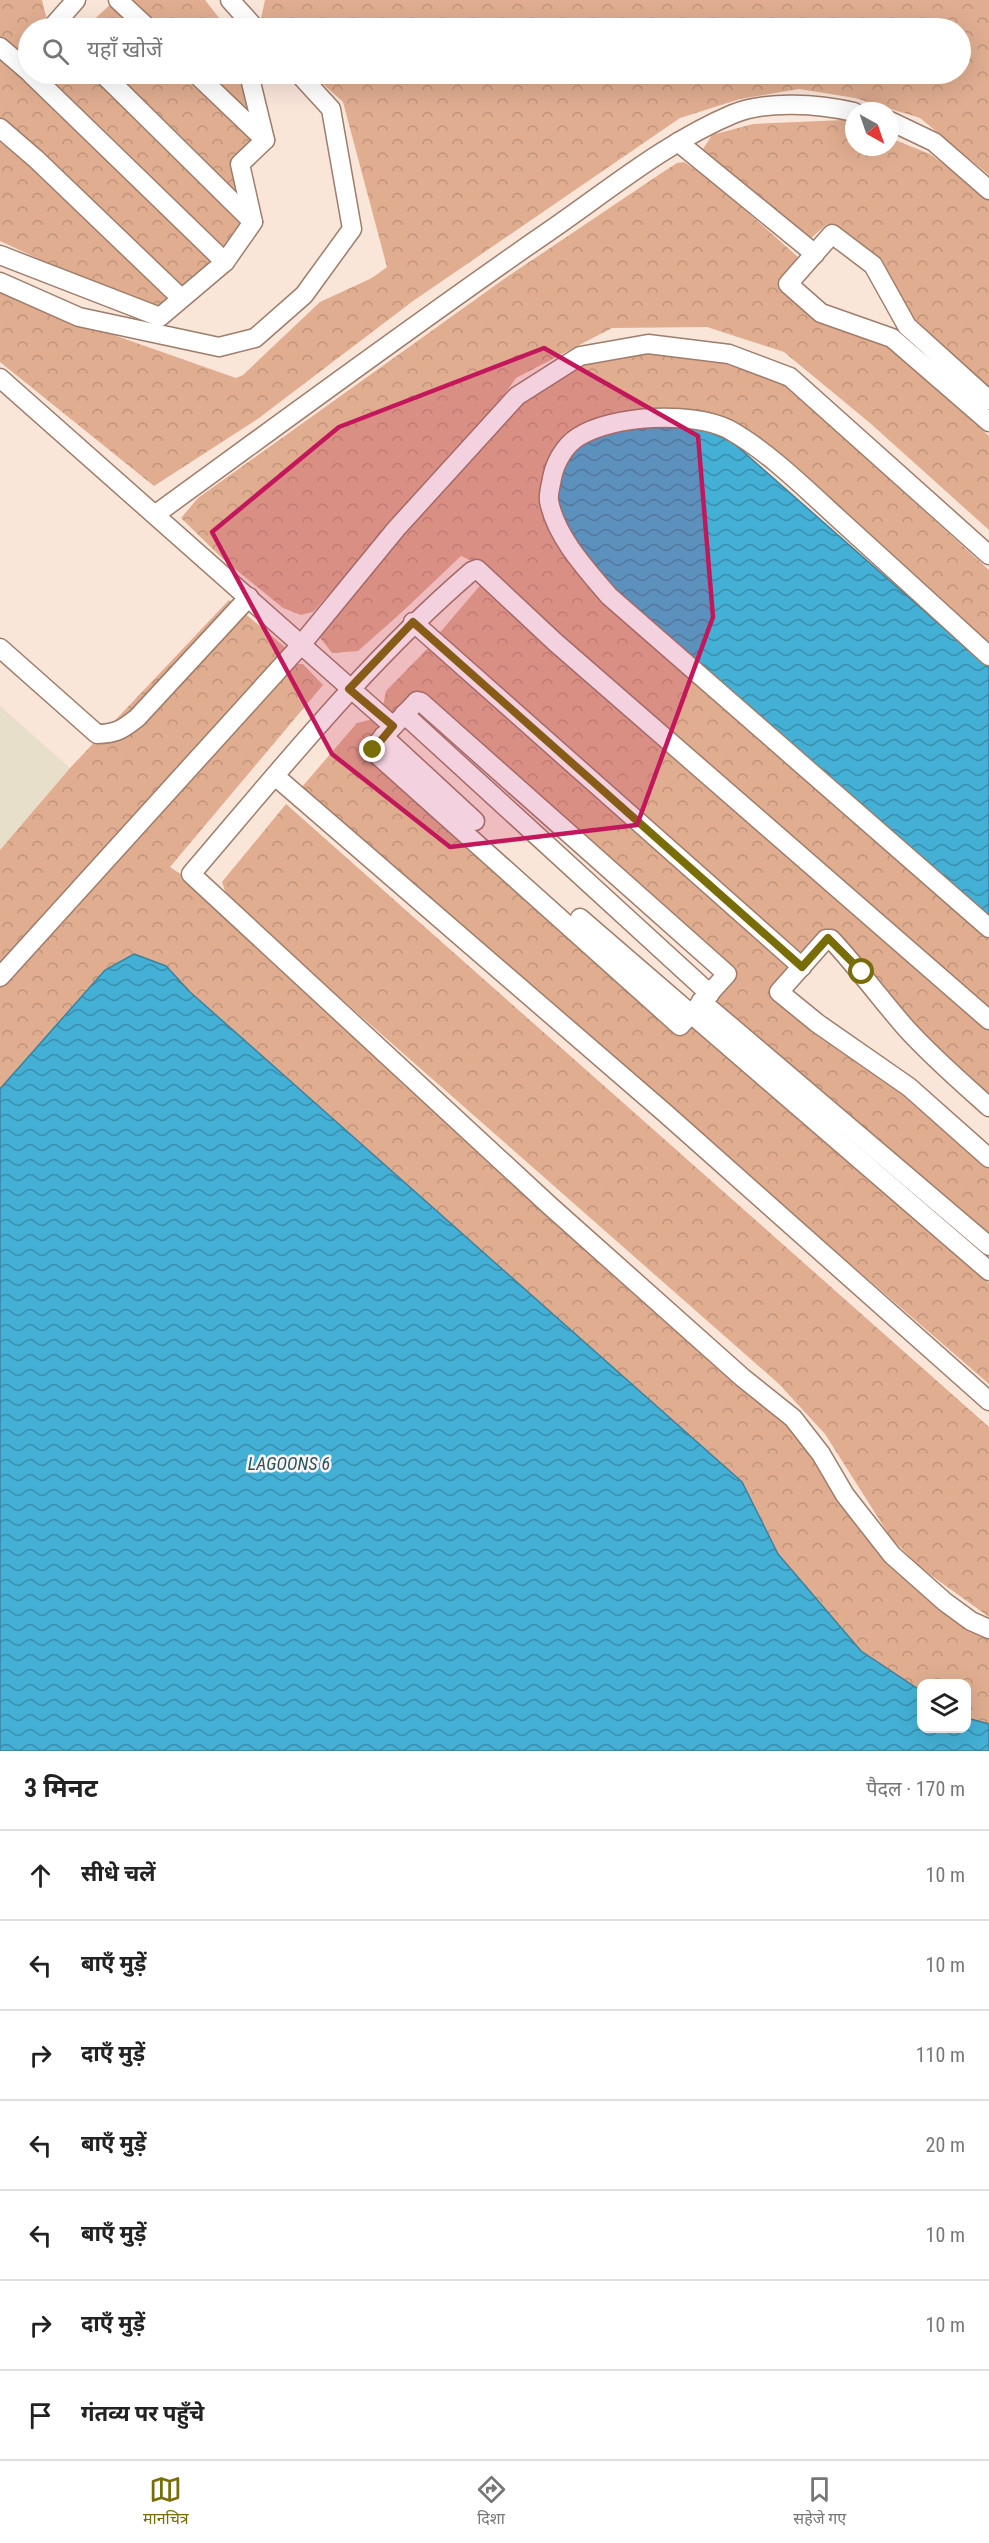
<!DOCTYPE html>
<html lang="hi">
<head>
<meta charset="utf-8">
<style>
  :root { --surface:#fff; --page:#f6f6f6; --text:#222; --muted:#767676; --line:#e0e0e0; --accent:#786d09 }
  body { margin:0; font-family:"Roboto Condensed","Noto Sans Devanagari",sans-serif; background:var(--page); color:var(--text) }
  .controls { position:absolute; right:18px; bottom:18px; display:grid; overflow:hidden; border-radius:12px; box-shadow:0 6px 24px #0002 }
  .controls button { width:54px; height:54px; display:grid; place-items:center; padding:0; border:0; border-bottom:2px solid var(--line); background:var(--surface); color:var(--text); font:30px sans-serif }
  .compass { position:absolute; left:845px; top:102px; width:54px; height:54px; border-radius:50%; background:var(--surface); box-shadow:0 6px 24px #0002; rotate:140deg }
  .stop { position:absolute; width:18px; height:18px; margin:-14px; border:4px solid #786d09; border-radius:50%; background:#fff }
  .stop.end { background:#786d09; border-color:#fff; box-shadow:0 2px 6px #0008 }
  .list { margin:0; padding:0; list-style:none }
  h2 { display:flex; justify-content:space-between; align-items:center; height:78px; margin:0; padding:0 24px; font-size:26px }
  h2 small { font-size:20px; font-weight:400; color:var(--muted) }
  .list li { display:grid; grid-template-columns:39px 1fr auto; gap:18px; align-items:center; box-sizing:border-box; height:90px; padding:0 24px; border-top:2px solid var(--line) }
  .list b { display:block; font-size:22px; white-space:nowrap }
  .list em { font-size:20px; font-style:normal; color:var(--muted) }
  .icon { flex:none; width:33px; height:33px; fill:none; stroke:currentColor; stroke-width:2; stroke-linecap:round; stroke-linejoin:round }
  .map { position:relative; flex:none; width:989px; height:1751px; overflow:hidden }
  .search { position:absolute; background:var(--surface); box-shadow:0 6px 24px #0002; left:18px; right:18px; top:18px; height:66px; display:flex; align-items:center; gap:15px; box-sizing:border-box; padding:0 21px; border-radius:33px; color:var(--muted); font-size:22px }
  .sheet { height:708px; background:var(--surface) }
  nav { display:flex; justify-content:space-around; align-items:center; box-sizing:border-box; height:84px; border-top:2px solid var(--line); background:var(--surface); font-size:16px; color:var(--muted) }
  nav a { display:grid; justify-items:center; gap:3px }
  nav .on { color:var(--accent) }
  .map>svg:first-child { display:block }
  .industrial { fill:#e8dfca }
  .forest { fill:url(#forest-crowns) }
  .water { fill:url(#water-waves); stroke:#3b839c; stroke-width:1.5 }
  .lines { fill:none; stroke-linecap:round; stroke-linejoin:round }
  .lane-casing { stroke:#9e7d6b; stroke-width:21 }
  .lane { stroke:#fff; stroke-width:18 }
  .route { stroke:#786d09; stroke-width:8 }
  .marked { fill:#c2185b; fill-opacity:0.2; stroke:#c2185b; stroke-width:4.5; stroke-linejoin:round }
  .labels { text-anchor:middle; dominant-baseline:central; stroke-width:5; stroke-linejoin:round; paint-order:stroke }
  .water-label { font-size:18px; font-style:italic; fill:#265364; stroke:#fdf5f1 }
</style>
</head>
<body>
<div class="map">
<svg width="989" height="1751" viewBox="0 0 989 1751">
  <defs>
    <pattern id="forest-crowns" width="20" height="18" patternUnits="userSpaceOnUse" patternTransform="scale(1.5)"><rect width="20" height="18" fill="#e0ad90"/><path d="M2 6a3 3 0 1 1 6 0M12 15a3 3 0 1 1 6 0" fill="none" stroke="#c0947b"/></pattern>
    <pattern id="water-waves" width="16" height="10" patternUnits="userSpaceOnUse" patternTransform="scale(1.5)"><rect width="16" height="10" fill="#44b0d6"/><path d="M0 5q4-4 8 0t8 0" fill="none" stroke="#398eac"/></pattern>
  </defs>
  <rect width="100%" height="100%" fill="#fae5d9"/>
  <path class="industrial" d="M0 706 70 768 0 850Z"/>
  <g class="forest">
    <path d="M0 0H42L49 28H28V64L0 41Z"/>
    <path d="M115 0 140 28H85Z"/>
    <path d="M127 0H205L227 28H155Z"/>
    <path d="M265 0H989V175L920 118 855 98 799 89 740 99 680 118 413 301 259 418 154 486 0 362V286L91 327 236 378 243 375 320 302 372 278 387 267 343 102 312 74H960V28H259Z"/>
    <path d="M0 55 222 262 181 295 0 122Z"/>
    <path d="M39 74H97L250 222 225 259Z"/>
    <path d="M107 74H180L242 129 256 138 239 163 250 217Z"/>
    <path d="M200 74H245L257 130Z"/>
    <path d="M844 120 854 124V147H890V138L930 154 989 199V392L911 323 876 260 827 224 810 239 703 149 712 135 753 124Z"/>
    <path d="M0 134 179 298 160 315 0 241Z"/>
    <path d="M684 162 714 182 799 258 778 286 819 319 887 345 989 436V530L870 423 784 352 707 327 612 328 516 378 497 405 313 612 301 615 283 608 223 559 181 518 198 498 504 279 663 172 677 163Z"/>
    <path d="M641 350 731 360 781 381 989 570V647L727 423H606L783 756 877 843 989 939V1008L707 767 487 568 461 556 402 612 358 651 332 653 317 634 511 407 559 375 598 358Z"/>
    <path d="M484 581 989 1029V1098L938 1054 878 978 827 931 801 960 436 637Z"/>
    <path d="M229 600 287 649 0 967V850L70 768Z"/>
    <path d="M431 645 799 967 777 990 989 1164V1239L705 1001 731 973 421 694 393 719 382 711 386 691Z"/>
    <path d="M295 664H303L323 685 170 867 185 877 789 1424 845 1505 989 1633V1724L967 1718 966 1684H922L921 1691 861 1652 778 1554 742 1482 190 992 166 966 105 970 0 1089V978Z"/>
    <path d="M377 718 386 726 365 749 690 1023 989 1283V1384L301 788 357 723Z"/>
    <path d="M286 804 989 1427V1617L921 1568 891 1538 825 1434 779 1384 238 908 226 894 222 882Z"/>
  </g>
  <g class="water">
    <path d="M629 427 699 428 731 441 989 668V926L611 595C584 558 533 510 563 463 566 458 569 451 573 447 584 436 614 431 629 427Z"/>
    <path d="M134 954 166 966 190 992 742 1482 778 1554 861 1651 921 1691 922 1728H966L967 1718 989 1724V1751H0V1089L105 970Z"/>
  </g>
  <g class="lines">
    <g class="lane-casing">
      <g id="lane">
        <path d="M118 0 148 28"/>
        <path d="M230 0 255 28"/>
        <path d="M58 28 54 25 76 0"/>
        <path d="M0 47 28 71"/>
        <path d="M31 74 225 262"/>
        <path d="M103 74 253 222"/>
        <path d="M196 74 265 140"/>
        <path d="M890 121 934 142 989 190"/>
        <path d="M0 128 36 159 181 298"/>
        <path d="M678 142 815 254"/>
        <path d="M0 255 160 317 225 262 253 222 240 164 265 140 249 74"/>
        <path d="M0 282 79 317 219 347 255 338 304 295 352 229 331 109 299 74"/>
        <path d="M0 378 393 726"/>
        <path d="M989 400 907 326 873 265 832 234 788 284 821 313 892 338 989 422"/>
        <path d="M156 514C284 421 412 326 542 236 604 194 664 143 733 114 767 100 819 104 854 112"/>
        <path d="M413 622 802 967"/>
        <path d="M0 648 97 734C116 734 123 729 137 718L249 597"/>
        <path d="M989 656C940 611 890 566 841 521 807 490 768 451 728 429 692 411 612 415 578 437 564 446 555 463 552 478 551 485 548 494 549 501 556 537 586 569 609 596L989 928"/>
        <path d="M417 701 421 702 727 974 680 1026 373 751V748Z"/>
        <path d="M404 714 710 994"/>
        <path d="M383 736 475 821"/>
        <path d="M275 776 665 1113 989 1401"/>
        <path d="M580 918 989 1271"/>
        <path d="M0 977 300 646 396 529 517 396 580 356 648 344 729 354 790 377 989 555"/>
        <path d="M701 1001 989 1246"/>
        <path d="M989 1020 555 642 477 569 472 571C367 661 281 769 191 874L549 1205 743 1378 793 1418 821 1454 845 1495 892 1555 945 1602 971 1621 989 1629"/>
        <path d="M989 1107C960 1081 931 1056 905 1027 880 998 857 967 831 939H826L779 992 817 1023 909 1087 989 1158"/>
      </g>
    </g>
    <use href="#lane" class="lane"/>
  </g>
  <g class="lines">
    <path class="route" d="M373 750 393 726 349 689 413 622 802 967 828 938 862 972"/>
  </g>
  <path class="marked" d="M544 348 698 436 713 617 637 825 450 847 332 754 212 532 339 427Z"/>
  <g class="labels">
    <g class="water-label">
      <text x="289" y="1463">LAGOONS 6</text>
    </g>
  </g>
</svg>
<div class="controls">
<button><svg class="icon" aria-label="layers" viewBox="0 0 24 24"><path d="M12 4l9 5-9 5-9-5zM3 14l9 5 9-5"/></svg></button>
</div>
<svg class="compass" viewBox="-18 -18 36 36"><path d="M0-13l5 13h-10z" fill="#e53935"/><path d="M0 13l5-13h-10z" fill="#767676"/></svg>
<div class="stop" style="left:862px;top:972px"></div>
<div class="stop end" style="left:373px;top:750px"></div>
<div class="search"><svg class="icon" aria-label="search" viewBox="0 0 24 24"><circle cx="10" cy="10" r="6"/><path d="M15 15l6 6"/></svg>यहाँ खोजें</div>
</div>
<section class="sheet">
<h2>3 मिनट<small>पैदल · 170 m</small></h2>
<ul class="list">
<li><svg class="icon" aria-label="ahead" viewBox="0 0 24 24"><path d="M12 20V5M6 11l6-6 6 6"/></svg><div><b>सीधे चलें</b></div><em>10 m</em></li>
<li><svg class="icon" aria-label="left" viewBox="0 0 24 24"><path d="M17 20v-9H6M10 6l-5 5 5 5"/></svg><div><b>बाएँ मुड़ें</b></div><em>10 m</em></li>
<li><svg class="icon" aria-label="right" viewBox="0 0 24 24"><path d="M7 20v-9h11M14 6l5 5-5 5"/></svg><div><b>दाएँ मुड़ें</b></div><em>110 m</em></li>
<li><svg class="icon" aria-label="left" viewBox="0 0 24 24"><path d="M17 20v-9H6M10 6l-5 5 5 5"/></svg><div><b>बाएँ मुड़ें</b></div><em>20 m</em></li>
<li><svg class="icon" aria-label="left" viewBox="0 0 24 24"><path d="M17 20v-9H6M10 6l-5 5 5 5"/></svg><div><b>बाएँ मुड़ें</b></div><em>10 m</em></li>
<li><svg class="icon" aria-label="right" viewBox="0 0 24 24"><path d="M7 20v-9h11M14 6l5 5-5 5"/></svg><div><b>दाएँ मुड़ें</b></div><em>10 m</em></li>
<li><svg class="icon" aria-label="arrive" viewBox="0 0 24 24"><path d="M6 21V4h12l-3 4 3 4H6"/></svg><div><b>गंतव्य पर पहुँचे</b></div></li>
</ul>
</section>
<nav>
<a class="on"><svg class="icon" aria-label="map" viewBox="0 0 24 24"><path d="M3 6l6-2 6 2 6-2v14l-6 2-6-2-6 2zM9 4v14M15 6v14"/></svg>मानचित्र</a>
<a><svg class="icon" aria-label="directions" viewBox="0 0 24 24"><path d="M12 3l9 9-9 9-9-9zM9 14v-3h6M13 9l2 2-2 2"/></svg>दिशा</a>
<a><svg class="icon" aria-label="saved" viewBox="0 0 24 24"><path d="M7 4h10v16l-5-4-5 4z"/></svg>सहेजे गए</a>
</nav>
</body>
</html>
